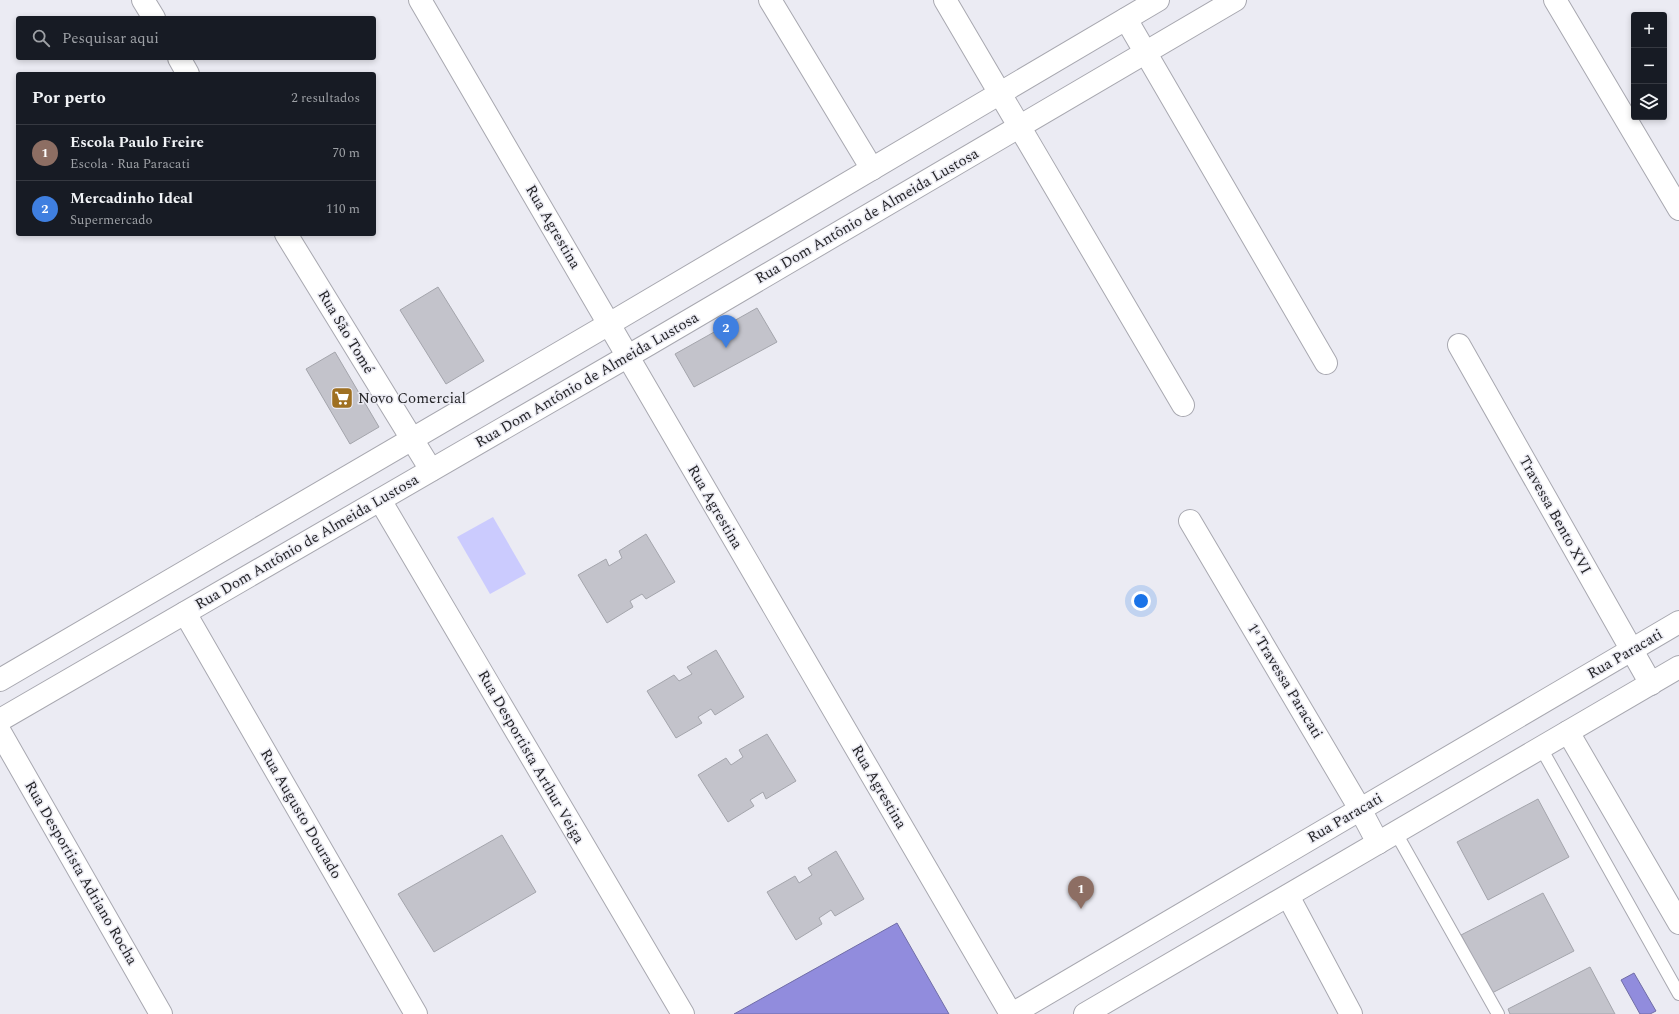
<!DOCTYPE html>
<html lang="pt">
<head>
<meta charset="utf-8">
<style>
  :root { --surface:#171b24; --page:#20242c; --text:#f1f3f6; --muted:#9ea1a6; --line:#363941; --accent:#2563eb }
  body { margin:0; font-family:Spectral,serif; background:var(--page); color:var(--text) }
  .controls { position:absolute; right:12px; top:12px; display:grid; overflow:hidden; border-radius:4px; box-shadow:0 2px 6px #0003 }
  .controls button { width:36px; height:36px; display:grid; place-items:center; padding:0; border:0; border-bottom:1px solid var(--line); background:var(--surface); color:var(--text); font:20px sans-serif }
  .you { position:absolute; left:1141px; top:601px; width:14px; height:14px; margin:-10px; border:3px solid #fff; border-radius:50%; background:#1a73e8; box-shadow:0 0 0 6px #1a73e833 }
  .badge { display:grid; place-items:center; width:26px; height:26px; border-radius:50%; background:var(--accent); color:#fff; font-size:13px; font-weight:700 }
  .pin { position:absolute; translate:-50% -33px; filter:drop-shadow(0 1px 2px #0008) }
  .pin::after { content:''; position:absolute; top:21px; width:14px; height:12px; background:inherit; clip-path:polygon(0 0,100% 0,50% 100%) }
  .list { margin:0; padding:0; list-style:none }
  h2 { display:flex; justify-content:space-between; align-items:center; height:52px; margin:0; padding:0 16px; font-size:17px }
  h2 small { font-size:13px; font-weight:400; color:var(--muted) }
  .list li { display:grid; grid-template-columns:26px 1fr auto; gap:12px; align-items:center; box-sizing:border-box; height:56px; padding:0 16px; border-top:1px solid var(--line) }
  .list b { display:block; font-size:15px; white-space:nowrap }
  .list p { margin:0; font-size:13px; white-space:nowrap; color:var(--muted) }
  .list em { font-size:13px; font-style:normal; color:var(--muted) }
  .icon { flex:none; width:22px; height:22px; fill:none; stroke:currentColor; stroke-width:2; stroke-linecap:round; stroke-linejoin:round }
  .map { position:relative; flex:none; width:1679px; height:1014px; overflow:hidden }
  .search { position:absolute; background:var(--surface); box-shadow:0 2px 6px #0003; left:16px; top:16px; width:360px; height:44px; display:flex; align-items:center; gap:10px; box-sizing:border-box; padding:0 14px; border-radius:4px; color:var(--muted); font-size:15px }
  .panel { position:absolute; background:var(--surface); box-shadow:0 2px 6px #0003; left:16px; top:72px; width:360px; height:164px; border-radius:4px }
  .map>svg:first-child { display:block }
  .green { fill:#cbcbfe }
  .water { fill:#918cdd; stroke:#706da6 }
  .building { fill:#c3c3cb; stroke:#a4a5ac }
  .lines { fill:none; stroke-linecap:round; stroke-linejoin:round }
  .lane-casing { stroke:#a8a8b0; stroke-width:14 }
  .street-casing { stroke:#a8a8b0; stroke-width:24 }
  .secondary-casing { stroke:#a8a8b0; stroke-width:24 }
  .lane { stroke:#fff; stroke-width:12 }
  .street { stroke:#fff; stroke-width:22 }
  .secondary { stroke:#fff; stroke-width:22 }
  .labels { text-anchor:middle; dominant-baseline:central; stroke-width:3; stroke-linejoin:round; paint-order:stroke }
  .street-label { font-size:15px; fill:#242427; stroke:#ebebf3 }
  .poi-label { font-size:15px; fill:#242427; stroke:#ebebf3; text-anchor:start }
</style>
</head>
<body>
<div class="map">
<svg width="1679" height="1014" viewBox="0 0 1679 1014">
  <rect width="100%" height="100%" fill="#ebebf3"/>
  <path class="green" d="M493 517 526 574 490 594 457 537Z"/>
  <g class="water">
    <path d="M897 923 949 1014H734Z"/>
    <path d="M1634 973 1656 1011 1650 1014H1640L1621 980Z"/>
  </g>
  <g class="building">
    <path d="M438 287 484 361 446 384 400 310Z"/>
    <path d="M757 308 777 342 694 387 675 354Z"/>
    <path d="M335 352 379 427 350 444 306 369Z"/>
    <path d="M646 534 675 582 646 599 642 594 630 601 633 607 607 623 578 575 606 559 609 566 622 558 619 551Z"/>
    <path d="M716 650 744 697 715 715 711 709 698 717 702 723 676 738 647 691 674 675 679 681 692 674 687 667Z"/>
    <path d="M767 734 796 781 766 799 763 792 750 800 754 806 728 822 698 775 726 758 731 765 743 757 739 750Z"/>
    <path d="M1538 799 1569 857 1488 900 1457 842Z"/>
    <path d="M502 835 536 892 434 952 398 894Z"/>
    <path d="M836 851 864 899 835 916 831 910 819 918 822 924 796 940 767 892 795 876 799 883 812 875 808 868Z"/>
    <path d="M1543 893 1574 951 1492 993 1461 935Z"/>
    <path d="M1590 967 1615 1014H1510L1508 1009Z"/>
  </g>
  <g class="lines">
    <g class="lane-casing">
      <g id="lane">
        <path d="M1541 748 1679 994"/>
        <path d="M1396 833 1498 1014"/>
      </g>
    </g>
    <g class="street-casing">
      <g id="street">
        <path d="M143 0 154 18"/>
        <path d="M770 0 872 169"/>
        <path d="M945 0 1183 405"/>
        <path d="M1555 0 1679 209"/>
        <path d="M1126 19 1326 363"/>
        <path d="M179 58 188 74"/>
        <path d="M286 234 431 470"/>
        <path d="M1459 345 1651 684"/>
        <path d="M380 500 683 1014"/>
        <path d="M1190 521 1360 809 1378 843"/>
        <path d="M185 613 416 1014"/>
        <path d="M0 680 609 324 1158 0"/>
        <path d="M0 720 649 344 1235 0"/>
        <path d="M0 732 161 1014"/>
        <path d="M1568 732 1679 923"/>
        <path d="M1288 896 1351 1014"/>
        <path d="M1012 1014 1679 622"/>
        <path d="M1085 1014 1679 667"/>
      </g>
    </g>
    <g class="secondary-casing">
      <path id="secondary" d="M420 0 1011 1014"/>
    </g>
    <use href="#lane" class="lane"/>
    <use href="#street" class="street"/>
    <use href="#secondary" class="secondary"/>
  </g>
  <defs>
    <g id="supermarket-square" transform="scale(1.15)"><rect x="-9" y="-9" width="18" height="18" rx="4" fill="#9f7022" stroke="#ebebf3"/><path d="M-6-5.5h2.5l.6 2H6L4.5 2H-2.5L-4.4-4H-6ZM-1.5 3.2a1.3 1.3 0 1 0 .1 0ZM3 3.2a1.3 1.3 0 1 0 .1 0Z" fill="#fff"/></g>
  </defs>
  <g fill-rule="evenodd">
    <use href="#supermarket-square" x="342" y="398"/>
  </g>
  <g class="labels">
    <g class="street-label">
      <text transform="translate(867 216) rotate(-30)">Rua Dom Antônio de Almeida Lustosa</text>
      <text transform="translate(553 227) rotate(60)">Rua Agrestina</text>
      <text transform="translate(346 332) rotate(59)">Rua São Tomé</text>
      <text transform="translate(587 380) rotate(-30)">Rua Dom Antônio de Almeida Lustosa</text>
      <text transform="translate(715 507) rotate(60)">Rua Agrestina</text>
      <text transform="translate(1555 515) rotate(61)">Travessa Bento XVI</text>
      <text transform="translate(307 542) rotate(-30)">Rua Dom Antônio de Almeida Lustosa</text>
      <text transform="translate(1625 654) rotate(-30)">Rua Paracati</text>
      <text transform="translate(1285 681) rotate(59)">1ᵃ Travessa Paracati</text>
      <text transform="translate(531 757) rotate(60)">Rua Desportista Arthur Veiga</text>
      <text transform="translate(879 787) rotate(60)">Rua Agrestina</text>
      <text transform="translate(301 814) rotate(60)">Rua Augusto Dourado</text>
      <text transform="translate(1345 818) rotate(-30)">Rua Paracati</text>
      <text transform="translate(81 873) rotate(60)">Rua Desportista Adriano Rocha</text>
    </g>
    <g class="poi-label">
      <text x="358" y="398">Novo Comercial</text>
    </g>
  </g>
</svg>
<div class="controls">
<button>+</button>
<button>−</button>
<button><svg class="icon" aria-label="layers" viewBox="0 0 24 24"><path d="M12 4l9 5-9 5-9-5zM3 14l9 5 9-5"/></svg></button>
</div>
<div class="you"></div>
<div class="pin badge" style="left:1081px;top:909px;background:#8d6e63">1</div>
<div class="pin badge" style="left:726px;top:348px;background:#3f7fe0">2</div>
<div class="search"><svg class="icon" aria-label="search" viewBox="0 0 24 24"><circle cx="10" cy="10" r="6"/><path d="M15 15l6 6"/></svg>Pesquisar aqui</div>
<section class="panel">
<h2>Por perto<small>2 resultados</small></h2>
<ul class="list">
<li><span class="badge" style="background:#8d6e63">1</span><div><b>Escola Paulo Freire</b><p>Escola · Rua Paracati</p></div><em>70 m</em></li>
<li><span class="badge" style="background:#3f7fe0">2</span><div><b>Mercadinho Ideal</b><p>Supermercado</p></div><em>110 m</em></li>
</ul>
</section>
</div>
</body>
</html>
